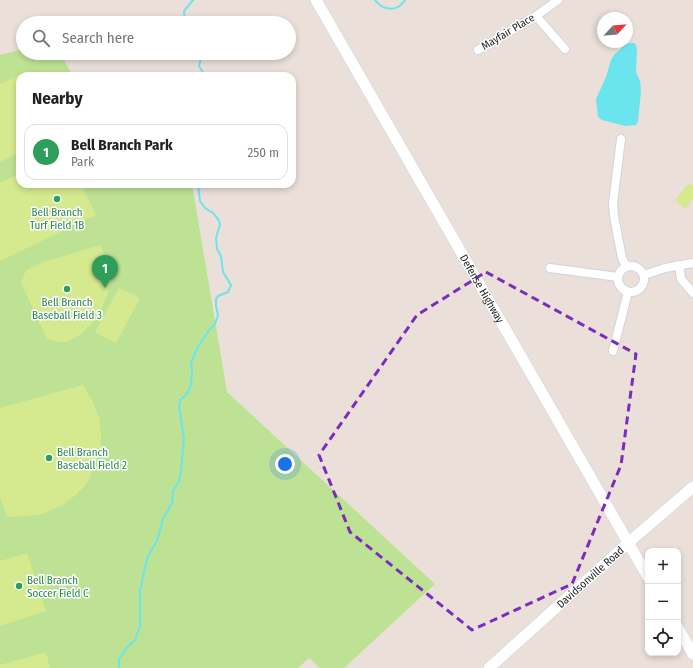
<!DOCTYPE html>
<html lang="en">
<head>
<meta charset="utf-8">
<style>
  :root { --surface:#fff; --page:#f6f6f6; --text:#222; --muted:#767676; --line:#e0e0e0; --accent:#d93025 }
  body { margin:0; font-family:"Fira Sans Condensed",sans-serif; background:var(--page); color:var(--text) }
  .controls { position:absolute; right:12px; bottom:12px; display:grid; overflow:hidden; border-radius:8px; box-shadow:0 2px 6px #0003 }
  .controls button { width:36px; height:36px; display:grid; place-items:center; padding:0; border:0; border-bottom:1px solid var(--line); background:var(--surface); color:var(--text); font:20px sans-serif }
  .compass { position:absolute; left:597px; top:12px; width:36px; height:36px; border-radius:50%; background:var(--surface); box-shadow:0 2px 6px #0003; rotate:64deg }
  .you { position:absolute; left:285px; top:464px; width:14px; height:14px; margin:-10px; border:3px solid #fff; border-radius:50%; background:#1a73e8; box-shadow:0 0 0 6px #1a73e833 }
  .badge { display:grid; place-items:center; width:26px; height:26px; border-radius:50%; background:var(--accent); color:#fff; font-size:13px; font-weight:700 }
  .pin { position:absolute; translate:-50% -33px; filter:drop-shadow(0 1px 2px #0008) }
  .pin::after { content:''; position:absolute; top:21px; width:14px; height:12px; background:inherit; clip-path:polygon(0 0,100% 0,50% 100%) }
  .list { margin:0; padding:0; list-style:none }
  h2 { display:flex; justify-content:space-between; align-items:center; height:52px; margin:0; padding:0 16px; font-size:17px }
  h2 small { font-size:13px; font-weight:400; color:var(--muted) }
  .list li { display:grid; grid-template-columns:26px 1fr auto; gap:12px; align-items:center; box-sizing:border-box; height:56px; margin:0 8px 8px; padding:0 8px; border:1px solid var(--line); border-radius:12px }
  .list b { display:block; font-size:15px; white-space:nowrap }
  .list p { margin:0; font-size:13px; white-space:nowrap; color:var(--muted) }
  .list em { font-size:13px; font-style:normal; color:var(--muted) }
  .icon { flex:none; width:22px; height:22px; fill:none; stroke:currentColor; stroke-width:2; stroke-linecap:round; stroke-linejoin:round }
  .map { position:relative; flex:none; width:693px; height:668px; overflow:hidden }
  .search { position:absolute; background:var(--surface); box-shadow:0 2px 6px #0003; left:16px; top:16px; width:280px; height:44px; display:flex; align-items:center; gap:10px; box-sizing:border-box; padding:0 14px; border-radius:22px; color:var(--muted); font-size:15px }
  .panel { position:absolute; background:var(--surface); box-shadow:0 2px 6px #0003; left:16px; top:72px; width:280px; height:116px; border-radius:12px }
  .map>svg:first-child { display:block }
  .green { fill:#bee294 }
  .pitch { fill:#d5e98f }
  .water { fill:#6ae5ee }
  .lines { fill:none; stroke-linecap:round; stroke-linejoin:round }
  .stream { stroke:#6ae5ee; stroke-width:2 }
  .minor-casing { stroke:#ced5e1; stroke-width:10 }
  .secondary-casing { stroke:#ced5e1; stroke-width:12 }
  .minor { stroke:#fff; stroke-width:8 }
  .secondary { stroke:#fff; stroke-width:11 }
  .marked { fill:none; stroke:#7b2cbf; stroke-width:3; stroke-dasharray:8 5; stroke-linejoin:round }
  .leisure-dot { fill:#2e9e5b; stroke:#fff; stroke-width:1.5 }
  .labels { text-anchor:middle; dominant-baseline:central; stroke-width:3; stroke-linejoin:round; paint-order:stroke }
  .street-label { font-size:11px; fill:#272727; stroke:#fff }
  .leisure-label { font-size:11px; fill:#27864d; stroke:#fff }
</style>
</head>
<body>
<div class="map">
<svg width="693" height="668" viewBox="0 0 693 668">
  <rect width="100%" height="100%" fill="#eadfd9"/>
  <path class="green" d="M23 49V53H63L65 62 73 76H20V184H192L227 392 435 584 344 668H320L309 658 298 668H0V55Z"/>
  <g class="pitch">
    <path d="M26 72 28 76H20V152L0 162V84Z"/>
    <path d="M20 173V184H81L96 215 0 261V183Z"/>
    <path d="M689 183 693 186V199L685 209 675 200Z"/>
    <path d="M100 245C105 256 110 265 111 277 112 280 111 283 110 286 105 306 91 331 71 340 64 344 55 341 47 339L21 283 26 270 44 262Z"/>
    <path d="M119 288 140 298 116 343 95 332Z"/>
    <path d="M83 385 92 400 99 418 101 435V450L94 466 87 483 76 495 62 505 43 514 27 516 7 517 0 497V408Z"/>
    <path d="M27 553 46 611 0 626V561Z"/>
    <path d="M46 652 50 668H0V665Z"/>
  </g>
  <path class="water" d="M630 43H634L636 45 637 49 636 72 640 81 641 91 638 121 636 125 625 126 602 120 598 117 596 99 606 77 611 60 614 55 626 44Z"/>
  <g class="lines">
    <g class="stream">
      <path d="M375 0C383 11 398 12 405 0"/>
      <path d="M185 23 184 11 193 0"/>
      <path d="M201 53V58L199 66 202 71 206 76"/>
      <path d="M119 668V660L127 647 135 640 140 626V591L147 559 152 549 157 541 163 519 172 503 173 491 179 481 181 472 184 438 179 407 180 400 187 394 191 385 192 372 191 363 198 347 210 329 215 324 218 315 216 306V299L218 296 228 292 231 285 223 272 221 256 217 249 216 238 220 224 218 219 213 213 205 208 200 201 198 184"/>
    </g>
    <g class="minor-casing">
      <g id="minor">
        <path d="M536 16 565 49"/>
        <path d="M478 50 536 16 558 0"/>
        <path d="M621 139 613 203 614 216 622 258 626 266"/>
        <path d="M679 265 681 279 693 293"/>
        <circle cx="631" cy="279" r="13"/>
        <path d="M550 268 618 277"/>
        <path d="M644 275 665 268 693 263"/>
        <path d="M613 351 628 292"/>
      </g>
    </g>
    <g class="secondary-casing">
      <g id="secondary">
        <path id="s1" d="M316 0 648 577"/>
        <path d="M678 628 693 654"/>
        <path id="s2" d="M489 668 628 543 693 487"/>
      </g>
    </g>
    <use href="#minor" class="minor"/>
    <use href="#secondary" class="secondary"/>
  </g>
  <path class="marked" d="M486 272 636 354 621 465 572 584 472 630 350 532 319 455 417 315Z"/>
  <g class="leisure-dot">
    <circle cx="57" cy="199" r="4"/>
    <circle cx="67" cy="289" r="4"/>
    <circle cx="49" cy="458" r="4"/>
    <circle cx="19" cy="586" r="4"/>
  </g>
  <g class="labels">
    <g class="street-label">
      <text transform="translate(508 32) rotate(-31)">Mayfair Place</text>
      <text stroke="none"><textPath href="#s1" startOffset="333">Defense Highway</textPath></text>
      <text stroke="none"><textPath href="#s2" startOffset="136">Davidsonville Road</textPath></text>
    </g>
    <g class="leisure-label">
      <text x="57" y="212">Bell Branch<tspan x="57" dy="13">Turf Field 1B</tspan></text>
      <text x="67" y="302">Bell Branch<tspan x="67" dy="13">Baseball Field 3</tspan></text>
      <text x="57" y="452" text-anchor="start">Bell Branch<tspan x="57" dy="13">Baseball Field 2</tspan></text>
      <text x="27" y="580" text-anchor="start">Bell Branch<tspan x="27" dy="13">Soccer Field C</tspan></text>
    </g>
  </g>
</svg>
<div class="controls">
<button>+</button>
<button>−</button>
<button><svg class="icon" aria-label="locate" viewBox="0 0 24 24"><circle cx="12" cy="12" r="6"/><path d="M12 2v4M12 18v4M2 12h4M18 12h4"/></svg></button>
</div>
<svg class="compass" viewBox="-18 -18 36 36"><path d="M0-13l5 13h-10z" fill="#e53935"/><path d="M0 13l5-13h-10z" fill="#767676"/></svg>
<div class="you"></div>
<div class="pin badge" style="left:105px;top:288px;background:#2e9e5b">1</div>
<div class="search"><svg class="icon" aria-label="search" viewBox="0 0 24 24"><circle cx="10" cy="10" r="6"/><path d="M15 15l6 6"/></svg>Search here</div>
<section class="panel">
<h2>Nearby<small></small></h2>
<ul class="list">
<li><span class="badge" style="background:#2e9e5b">1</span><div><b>Bell Branch Park</b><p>Park</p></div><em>250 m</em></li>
</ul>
</section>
</div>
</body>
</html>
